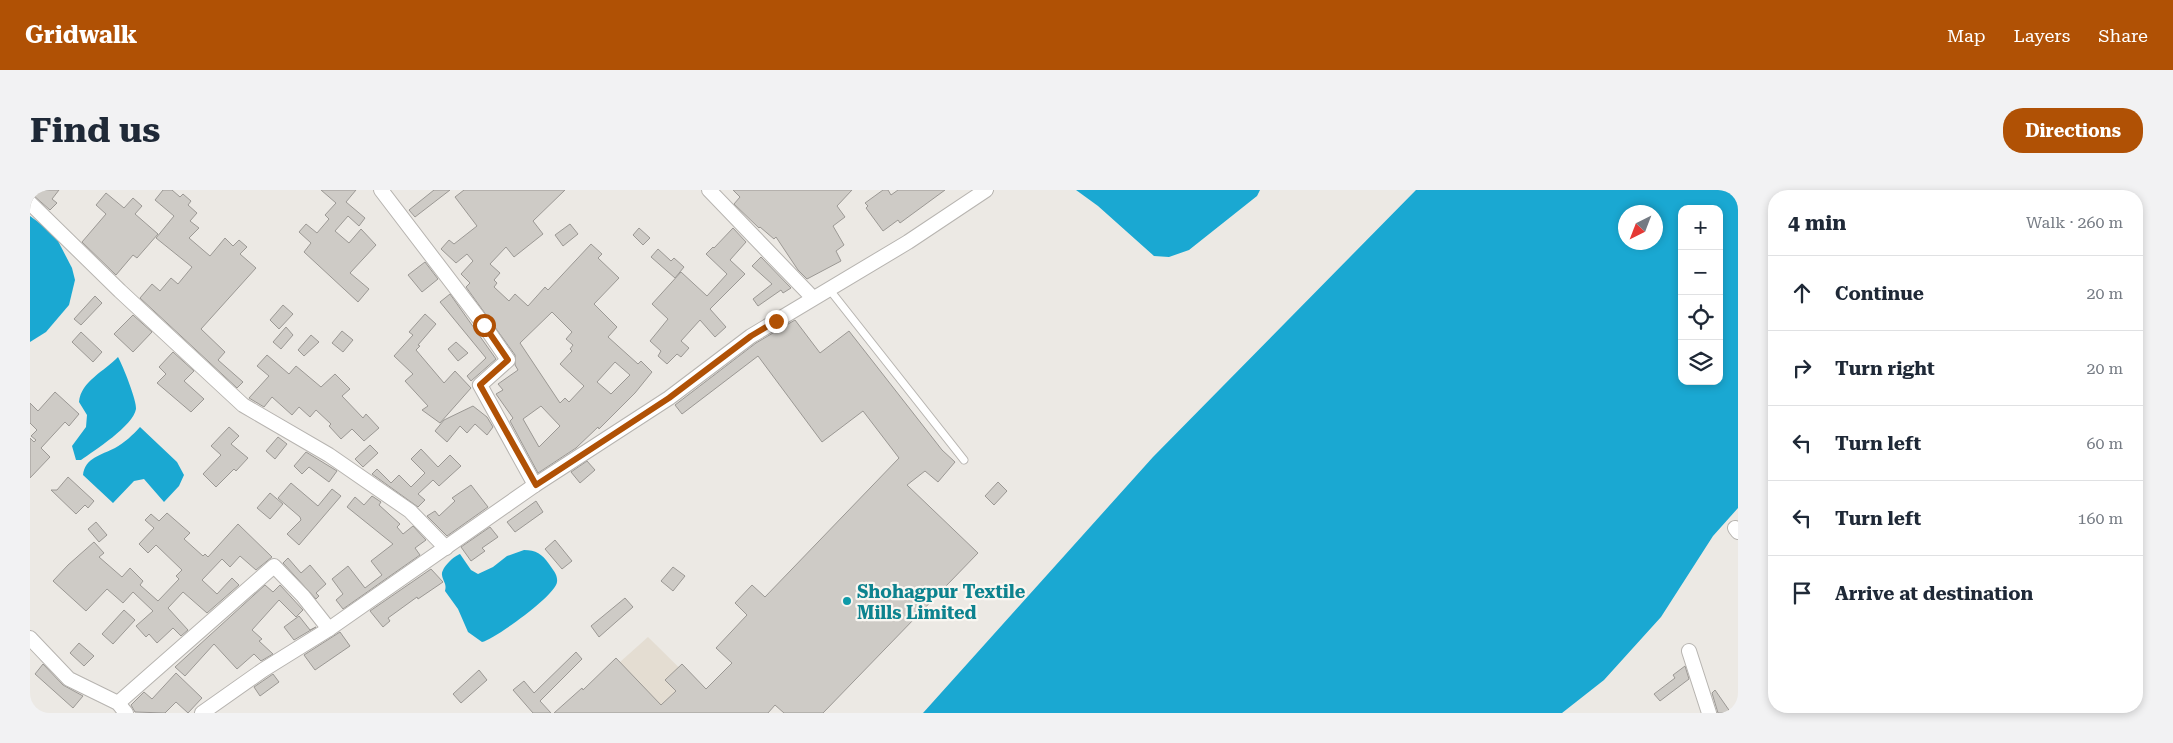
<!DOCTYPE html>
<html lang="en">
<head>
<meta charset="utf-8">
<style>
  :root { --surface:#fff; --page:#f2f2f3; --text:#1f2937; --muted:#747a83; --line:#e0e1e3; --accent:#b05105 }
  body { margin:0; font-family:"Roboto Serif",serif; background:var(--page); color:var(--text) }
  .controls { position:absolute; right:15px; top:15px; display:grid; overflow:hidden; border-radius:10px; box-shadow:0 2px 8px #0003 }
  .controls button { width:45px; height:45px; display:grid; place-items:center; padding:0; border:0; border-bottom:1px solid var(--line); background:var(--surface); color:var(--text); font:25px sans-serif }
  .compass { position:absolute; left:1588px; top:15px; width:45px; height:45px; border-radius:50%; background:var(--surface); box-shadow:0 2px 8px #0003; rotate:222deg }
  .stop { position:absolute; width:15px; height:15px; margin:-11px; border:4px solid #b05105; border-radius:50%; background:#fff }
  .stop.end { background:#b05105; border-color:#fff; box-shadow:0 1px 5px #0008 }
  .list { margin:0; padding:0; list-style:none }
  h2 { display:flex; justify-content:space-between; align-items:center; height:65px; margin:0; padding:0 20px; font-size:21px }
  h2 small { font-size:16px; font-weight:400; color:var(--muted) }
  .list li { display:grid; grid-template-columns:32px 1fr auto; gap:15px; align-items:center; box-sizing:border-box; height:75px; padding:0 20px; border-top:1px solid var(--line) }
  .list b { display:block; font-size:19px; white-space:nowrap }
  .list em { font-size:16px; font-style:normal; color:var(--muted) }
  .icon { flex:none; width:28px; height:28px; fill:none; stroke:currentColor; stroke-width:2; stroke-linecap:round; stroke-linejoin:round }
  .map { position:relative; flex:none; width:1708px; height:523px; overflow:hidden; border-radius:20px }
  header { display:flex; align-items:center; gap:30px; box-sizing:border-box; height:70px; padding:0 25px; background:var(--accent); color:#fff }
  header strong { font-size:24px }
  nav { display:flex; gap:28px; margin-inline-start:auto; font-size:18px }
  .intro { display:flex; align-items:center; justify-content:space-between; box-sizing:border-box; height:120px; padding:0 30px }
  h1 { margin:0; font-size:35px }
  .button { padding:12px 22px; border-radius:20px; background:var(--accent); color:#fff; font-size:18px; font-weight:700 }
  main { display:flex; gap:30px; padding:0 30px }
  aside { flex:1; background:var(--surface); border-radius:20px; box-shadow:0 2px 8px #0003 }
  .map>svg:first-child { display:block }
  .built { fill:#e4ddd2 }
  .water { fill:#1aa8d2; fill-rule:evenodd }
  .building { fill:#cecbc6; stroke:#9b9894; fill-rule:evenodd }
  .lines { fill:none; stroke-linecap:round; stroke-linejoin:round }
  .lane-casing { stroke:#b7b4b0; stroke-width:9 }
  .street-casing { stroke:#b7b4b0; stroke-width:16 }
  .lane { stroke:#fff; stroke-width:7 }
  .street { stroke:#fff; stroke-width:14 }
  .route { stroke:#b05105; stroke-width:6 }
  .culture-dot { fill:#0f9aa8; stroke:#f9f6f1; stroke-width:2 }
  .labels { text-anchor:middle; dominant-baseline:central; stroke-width:4.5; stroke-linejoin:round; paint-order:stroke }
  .culture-label { font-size:18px; font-weight:bold; fill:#0d838f; stroke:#f9f6f1; text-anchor:start }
</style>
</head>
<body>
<header>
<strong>Gridwalk</strong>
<nav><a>Map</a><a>Layers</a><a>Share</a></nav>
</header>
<div class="intro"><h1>Find us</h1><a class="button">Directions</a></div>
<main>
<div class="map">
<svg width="1708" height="523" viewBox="0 0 1708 523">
  <rect width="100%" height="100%" fill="#ece9e4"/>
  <path class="built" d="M618 447 695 523H533Z"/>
  <g class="water">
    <path d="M1046 0H1230L1227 6 1159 60 1139 67 1124 66 1068 16Z"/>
    <path d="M1386 0H1708V318L1683 346 1631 427 1574 490 1532 523H893L1123 267ZM1652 19H1689V191H1652ZM1626 22V52H1596V22Z"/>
    <path d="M0 26 19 40 28 51 42 78 45 90 39 115 16 142 0 152Z"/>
    <path d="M88 167C93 176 107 211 106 219 103 236 65 260 51 270H46L42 256 56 237 57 225 49 212C51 191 75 181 88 167Z"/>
    <path d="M110 237 147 272 154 285 149 296 134 312 114 289 104 291 83 313 53 285C55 268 71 265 85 258 94 253 103 245 110 237Z"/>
    <path d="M494 360C506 360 512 364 519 374 523 380 528 385 527 392 526 405 465 449 452 452L438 442 428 419 415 401C417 393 413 392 412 385 411 378 424 366 430 364L441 380 448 384 463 377 477 366Z"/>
  </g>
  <g class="building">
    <path d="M7 0H29L22 9 27 13 20 20 3 5Z"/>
    <path d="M133 0H142L150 7 153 4 161 11 158 15 167 23 160 31 169 38 159 48 180 66 195 48 203 56 209 50 217 57 210 64 226 78 171 139 195 162 188 170 213 192 207 198 110 108 122 94 130 101 141 88 148 94 162 77 126 48 144 26 125 10Z"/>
    <path d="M291 0H326L316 12 335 28 329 36 318 26 305 41 319 53 331 39 346 55 320 83 339 99 328 112 274 62 281 53 269 42 276 34 287 43 299 29 295 25 306 13Z"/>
    <path d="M404 0H420L385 27 379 20Z"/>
    <path d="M434 0H535L503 31 513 44 484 67 476 57 460 74 470 83 464 90 467 93 464 97 479 111 485 104 498 116 515 97 518 100 561 54 572 64 568 68 589 88 564 114 587 137 578 147 608 174 611 171 622 182 605 203 569 239 568 237 546 258 508 283 480 231 483 228 466 204 473 200 468 194 488 180 485 175V165L436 97 440 93 431 84 443 71 437 64 426 73 411 59 419 50 424 54 447 36 425 7ZM522 122 542 142 536 149 543 155 540 159 542 161 530 174 554 196 539 212 535 208 530 213 490 153ZM585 172 600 185 581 204 567 192ZM511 216 530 236 509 257 493 229Z"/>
    <path d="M703 0H822L807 16 815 27 803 36 814 55 806 61 811 71 777 89 768 80 746 47 744 49 730 37 729 38 704 14 710 7Z"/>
    <path d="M853 0H858L861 5 868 0H915L870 33 868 30 853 41 836 18 838 16 835 13Z"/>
    <path d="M76 3 94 18 103 8 112 16 105 24 128 44 107 68 103 65 86 85 52 52 76 24 66 15Z"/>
    <path d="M540 34 548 44 533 56 525 45Z"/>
    <path d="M609 38 620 48 613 55 603 45Z"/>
    <path d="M703 38 716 52 700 70 715 84 680 119 696 137 685 147 670 130 651 151 659 158 651 167 647 164 637 174 628 166 631 161 620 151 638 129 622 114 651 82 677 106 697 84 676 64 683 57 684 58Z"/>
    <path d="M628 59 641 71 644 68 654 77 645 88 621 67Z"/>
    <path d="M731 67 761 98 753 103 751 100 728 116 723 109 742 94 722 76Z"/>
    <path d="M395 72 408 89 392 102 378 85Z"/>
    <path d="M420 104 466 169 441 191 437 186 456 168 410 112Z"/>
    <path d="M65 106 72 113 51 135 44 129Z"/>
    <path d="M253 115 263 124 249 139 240 130Z"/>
    <path d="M395 124 406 134 388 155 390 156 386 160 414 193 425 181 441 198 410 233 392 220 398 216 375 191 383 184 364 166 383 145 379 142Z"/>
    <path d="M103 125 122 142 103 162 84 144Z"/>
    <path d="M765 130 790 163 819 141 912 260 925 272 908 292 895 281 877 295 948 363 793 523H754L745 515 738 523H524L552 498 553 500 586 468 631 515 646 501 635 490 652 474 676 499 702 473 686 458 717 425 705 413 722 395 735 407 869 268 833 221 792 252 728 166 652 224 645 215 726 153Z"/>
    <path d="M256 137 263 145 251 159 243 152Z"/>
    <path d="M312 141 323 150 313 162 302 153Z"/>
    <path d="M51 142 72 162 63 172 42 152Z"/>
    <path d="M281 145 289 152 274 166 268 160Z"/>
    <path d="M426 152 438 163 428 171 418 159Z"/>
    <path d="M143 162 164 181 154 191 174 209 161 222 127 193 136 184 129 177Z"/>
    <path d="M237 165 259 184 266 176 291 197 305 184 320 199 312 206 333 228 336 224 349 238 334 251 322 239 311 249 299 236 301 234 286 220 280 227 269 217 262 225 242 207 234 217 219 208 239 186 227 176Z"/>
    <path d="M25 202 49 224 39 236 35 232 11 258 20 267 0 288V248L4 252 6 250 1 246 7 240 0 233V213L8 221Z"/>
    <path d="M443 216 457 227 463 237 457 245 445 234 437 243 430 236 417 252 405 241 414 230Z"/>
    <path d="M199 237 209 246 201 254 218 268 206 281 204 279 186 297 173 284 191 265 181 256Z"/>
    <path d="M248 247 257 254 245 269 236 261Z"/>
    <path d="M340 255 348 263 333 277 325 269Z"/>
    <path d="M391 259 408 277 420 265 431 276 409 296 403 290 388 304 395 310 388 317 342 284 347 279 361 293 369 285 381 297 395 283 381 269Z"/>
    <path d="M276 262 307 281 299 292 279 277 272 284 264 276Z"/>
    <path d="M557 271 565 280 550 293 541 282Z"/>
    <path d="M38 287 64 311 58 318 55 315 46 324 21 300H27Z"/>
    <path d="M968 292 977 301 964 315 955 306Z"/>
    <path d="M261 293 288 316 302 299 311 306 269 355 257 344 271 330 270 327 248 308Z"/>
    <path d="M441 295 458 317 417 346 397 326 405 321 409 326 425 311 422 308Z"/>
    <path d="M240 303 253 314 240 329 227 318Z"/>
    <path d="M342 306 351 312 349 315 370 334 367 337 373 344 383 336 396 350 385 358 390 365 313 419 306 410 313 404 302 389 318 376 335 398 352 385 341 371 363 354 317 317 325 307 334 315Z"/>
    <path d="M506 311 513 322 485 342 477 332Z"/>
    <path d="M137 323 160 343 154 349 173 366 175 364 178 367 208 334 242 367 226 380 210 366 200 377 192 369 172 390 187 404 202 388 209 395 177 423 153 402 138 418 158 440 151 446 143 438 127 453 119 444 116 447 106 436 123 421 103 402 93 413 77 399 56 421 23 391 38 375 64 352 74 363 69 367 92 387 100 378 113 391 110 395 128 411 149 389 146 386 152 380 126 355 118 363 109 354 124 338 115 330 121 324 129 331Z"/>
    <path d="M66 332 77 345 69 352 58 339Z"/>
    <path d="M460 337 468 347 452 358 455 361 441 371 431 357Z"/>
    <path d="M525 350 542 371 532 379 515 359Z"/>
    <path d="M258 368 271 383 280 375 296 394 286 403 289 406 286 409 253 373Z"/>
    <path d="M643 377 655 386 643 401 631 391Z"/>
    <path d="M401 379 413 392 388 409 387 407 358 428 360 431 353 437 340 421Z"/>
    <path d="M235 395 243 402 250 395 273 420 266 427 249 410 222 440 232 449 229 451 243 464 231 471 224 464 207 479 184 454 155 486 145 477Z"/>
    <path d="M595 408 603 417 569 447 561 436Z"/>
    <path d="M94 420 105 430 83 454 72 444Z"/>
    <path d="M269 426 280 440 286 437 264 450 254 437Z"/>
    <path d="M310 442 320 456 285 480 274 465Z"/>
    <path d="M49 453 64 466 54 476 40 463Z"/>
    <path d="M546 462 552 469 510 511 521 523H503L483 500 494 491 504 503Z"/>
    <path d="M13 474 33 495 53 506 43 518 5 484Z"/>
    <path d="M1655 476 1659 489 1630 511 1624 504 1645 488 1643 485Z"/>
    <path d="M449 480 457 490 431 513 423 504Z"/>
    <path d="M146 483 172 508 158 523 146 512 135 523 105 522 101 515 114 502 122 509Z"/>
    <path d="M243 484 249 492 230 506 224 497Z"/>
    <path d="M1685 500 1701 523H1688L1682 503Z"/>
  </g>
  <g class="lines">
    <g class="lane-casing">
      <path id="lane" d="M799 99 934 270"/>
    </g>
    <g class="street-casing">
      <g id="street">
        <path d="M351 0 454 135 478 170 450 195 505 295"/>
        <path d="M679 0 783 108"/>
        <path d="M0 13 90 101 213 215 299 265 380 321 416 358"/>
        <path d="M1705 338 1708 342"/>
        <path d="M0 448 39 489 88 513 96 523"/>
        <path d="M1659 461 1679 523"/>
        <path d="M88 513 244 376 273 406 299 439"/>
        <path d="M172 523 233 480 299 439 505 295 639 208 721 146 878 52 956 0"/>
      </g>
    </g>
    <use href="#lane" class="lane"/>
    <use href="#street" class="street"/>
  </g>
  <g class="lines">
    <path class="route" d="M454 135 478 170 450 195 506 295 639 208 721 146 746 131"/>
  </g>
  <circle class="culture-dot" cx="817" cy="411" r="5"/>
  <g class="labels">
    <g class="culture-label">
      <text x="827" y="401">Shohagpur Textile<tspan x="827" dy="21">Mills Limited</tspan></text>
    </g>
  </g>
</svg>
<div class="controls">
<button>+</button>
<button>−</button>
<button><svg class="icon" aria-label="locate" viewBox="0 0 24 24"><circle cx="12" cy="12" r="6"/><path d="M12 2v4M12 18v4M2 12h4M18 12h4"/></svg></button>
<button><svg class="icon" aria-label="layers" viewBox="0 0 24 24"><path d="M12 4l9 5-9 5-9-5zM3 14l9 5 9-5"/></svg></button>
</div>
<svg class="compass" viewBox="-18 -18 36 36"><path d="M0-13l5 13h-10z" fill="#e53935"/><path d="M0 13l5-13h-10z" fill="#747a83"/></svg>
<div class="stop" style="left:454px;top:135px"></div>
<div class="stop end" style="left:746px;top:131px"></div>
</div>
<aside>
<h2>4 min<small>Walk · 260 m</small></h2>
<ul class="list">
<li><svg class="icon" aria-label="ahead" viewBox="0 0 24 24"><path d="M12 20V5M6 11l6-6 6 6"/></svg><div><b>Continue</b></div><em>20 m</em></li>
<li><svg class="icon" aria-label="right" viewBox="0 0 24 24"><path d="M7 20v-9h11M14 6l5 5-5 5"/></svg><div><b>Turn right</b></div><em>20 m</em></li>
<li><svg class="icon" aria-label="left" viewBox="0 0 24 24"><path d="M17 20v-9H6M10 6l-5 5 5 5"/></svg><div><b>Turn left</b></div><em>60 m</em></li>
<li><svg class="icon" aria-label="left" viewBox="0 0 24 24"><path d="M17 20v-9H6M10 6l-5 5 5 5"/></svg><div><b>Turn left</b></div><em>160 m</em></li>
<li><svg class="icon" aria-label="arrive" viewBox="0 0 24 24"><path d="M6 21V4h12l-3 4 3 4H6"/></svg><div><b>Arrive at destination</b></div></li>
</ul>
</aside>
</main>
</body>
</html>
